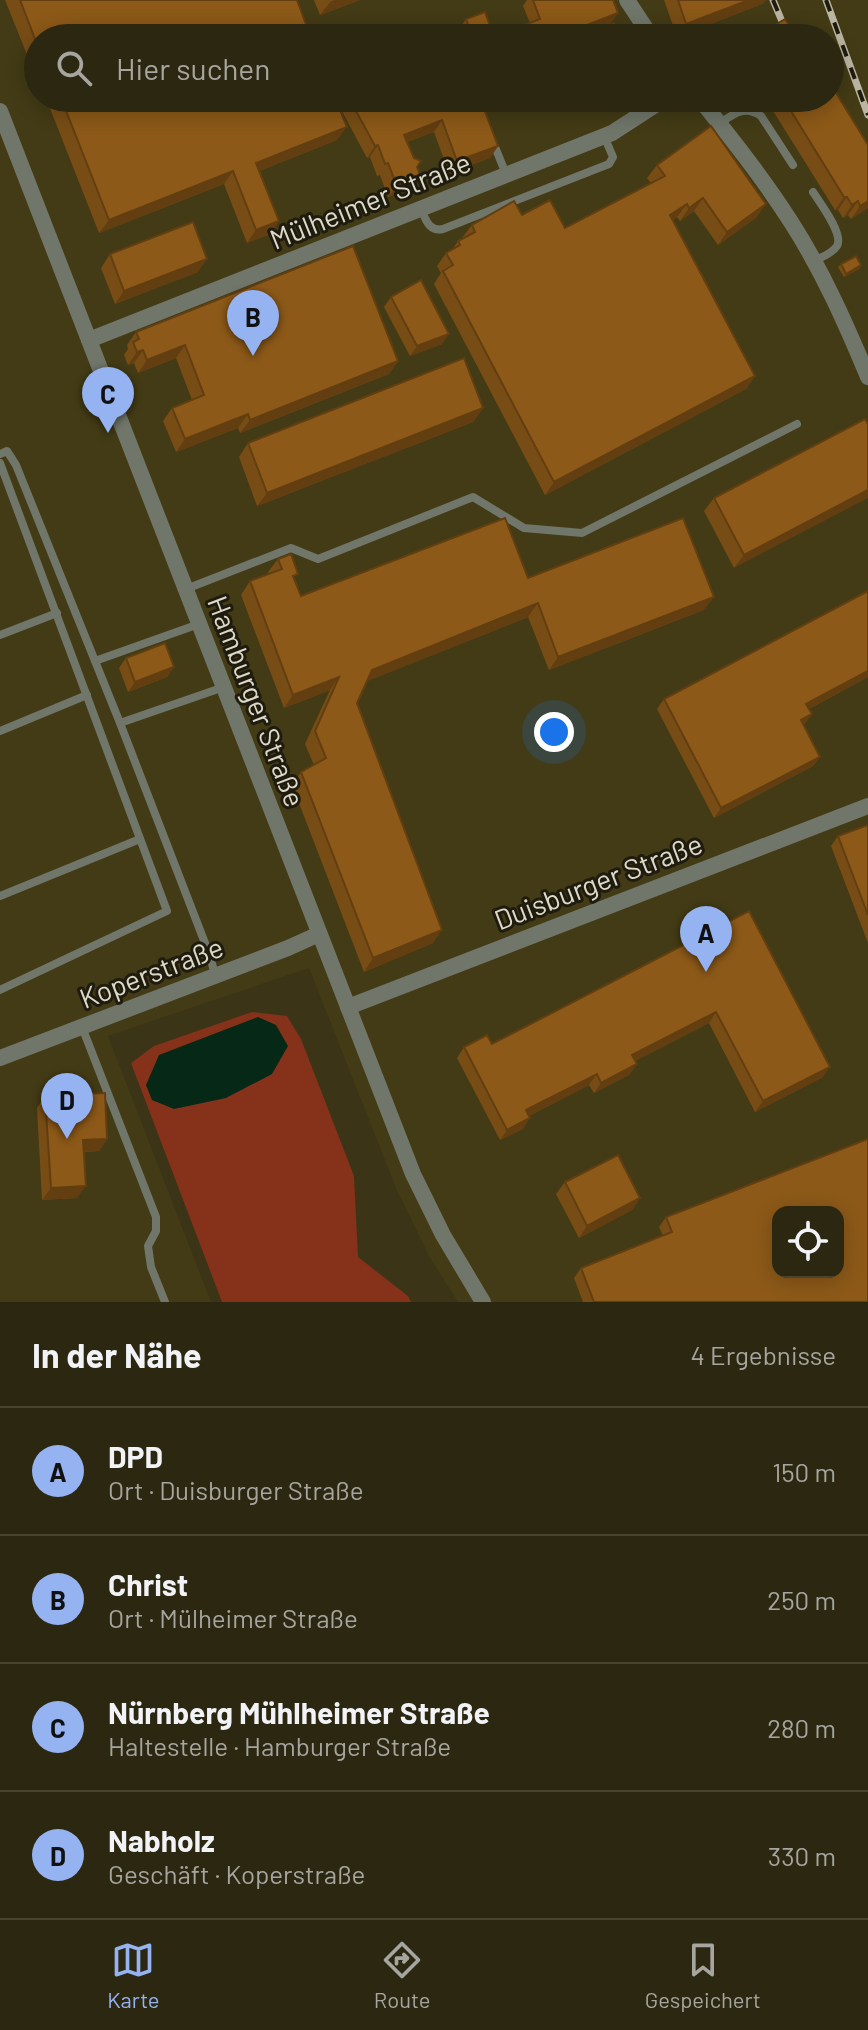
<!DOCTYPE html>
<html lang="de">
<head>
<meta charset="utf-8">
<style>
  :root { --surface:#2c2710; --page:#38331e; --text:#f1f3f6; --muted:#a6a59f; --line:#484430; --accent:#95b2f1 }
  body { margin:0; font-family:Barlow,sans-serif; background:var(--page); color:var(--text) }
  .controls { position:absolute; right:24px; bottom:24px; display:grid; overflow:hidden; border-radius:16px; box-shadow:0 4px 20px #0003 }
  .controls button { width:72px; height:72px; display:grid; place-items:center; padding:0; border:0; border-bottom:2px solid var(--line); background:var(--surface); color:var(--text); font:40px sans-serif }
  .you { position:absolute; left:554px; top:732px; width:28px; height:28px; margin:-20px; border:6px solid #fff; border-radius:50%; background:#1a73e8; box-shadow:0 0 0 12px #1a73e833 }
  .badge { display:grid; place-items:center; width:52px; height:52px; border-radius:50%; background:var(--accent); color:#111; font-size:26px; font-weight:700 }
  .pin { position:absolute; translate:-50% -66px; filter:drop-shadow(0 2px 4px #0008) }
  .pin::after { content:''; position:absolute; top:42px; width:28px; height:24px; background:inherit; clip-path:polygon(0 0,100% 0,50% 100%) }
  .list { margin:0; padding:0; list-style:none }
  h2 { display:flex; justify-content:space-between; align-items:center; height:104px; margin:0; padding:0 32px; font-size:34px }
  h2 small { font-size:26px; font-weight:400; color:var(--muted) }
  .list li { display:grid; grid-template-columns:52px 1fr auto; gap:24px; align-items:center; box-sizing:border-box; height:128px; padding:0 32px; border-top:2px solid var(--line) }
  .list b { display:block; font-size:30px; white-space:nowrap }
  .list p { margin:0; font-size:26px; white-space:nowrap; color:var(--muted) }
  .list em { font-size:26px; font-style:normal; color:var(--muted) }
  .icon { flex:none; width:44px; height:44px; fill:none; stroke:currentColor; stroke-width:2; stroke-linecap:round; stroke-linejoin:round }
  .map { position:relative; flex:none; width:868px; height:1302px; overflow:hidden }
  .search { position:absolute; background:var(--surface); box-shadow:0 4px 20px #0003; left:24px; right:24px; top:24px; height:88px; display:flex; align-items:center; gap:20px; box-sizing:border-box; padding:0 28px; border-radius:44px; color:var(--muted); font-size:30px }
  .sheet { height:616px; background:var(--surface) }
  nav { display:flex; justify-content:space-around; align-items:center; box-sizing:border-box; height:112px; border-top:2px solid var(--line); background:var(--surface); font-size:22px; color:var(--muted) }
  nav a { display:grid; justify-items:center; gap:4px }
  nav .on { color:var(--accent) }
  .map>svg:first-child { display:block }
  .built { fill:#433b15; fill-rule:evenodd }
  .green { fill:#86321a }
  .water { fill:#062817 }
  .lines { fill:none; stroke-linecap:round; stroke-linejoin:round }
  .service { stroke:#707669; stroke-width:8 }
  .minor { stroke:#707669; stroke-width:16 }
  .tertiary { stroke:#707669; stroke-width:16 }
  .rail-casing { stroke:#bbb6a2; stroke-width:7 }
  .rail { stroke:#1f1c0f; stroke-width:4; stroke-dasharray:12; stroke-linecap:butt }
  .wall { fill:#784d15 }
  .shaded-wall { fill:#623e11 }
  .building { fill:#8c5918; stroke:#623e11; stroke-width:2; fill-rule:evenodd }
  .labels { text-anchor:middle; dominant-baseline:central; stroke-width:6; stroke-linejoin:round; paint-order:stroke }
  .street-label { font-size:28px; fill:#ddd9c8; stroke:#1f1c0f }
</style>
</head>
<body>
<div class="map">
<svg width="868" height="1302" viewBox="0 0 868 1302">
  <rect width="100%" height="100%" fill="#3b3416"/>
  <path class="built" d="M0 0H868V1302H458L430 1258 396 1188 309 968 108 1036 211 1302H0ZM38 38H830V98H38ZM778 1212H838V1272H778Z"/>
  <path class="green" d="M252 1012 287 1016 301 1039 354 1176 358 1257 408 1296 411 1302H222L131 1063 154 1046Z"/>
  <path class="water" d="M258 1017 276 1025 288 1046 272 1074 226 1098 174 1109 152 1100 146 1085 159 1055Z"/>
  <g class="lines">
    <g class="service">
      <path d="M720 123C735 113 745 105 761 116L793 165"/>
      <path d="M493 142 506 174"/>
      <path d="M813 192C820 203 844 234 837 246 832 254 821 257 814 261"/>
      <path d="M421 209C426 220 429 232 443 229L609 164 613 157 604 136"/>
      <path d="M0 454 7 451 16 465 120 723 210 956 215 975"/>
      <path d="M0 463 167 911 0 990"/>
      <path d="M186 589 291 548 318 559 473 497 524 528 582 533 797 424"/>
      <path d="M0 635 57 613"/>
      <path d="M95 661 199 624"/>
      <path d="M120 723 224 687"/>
      <path d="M0 731 87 695"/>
      <path d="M0 896 140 839"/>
      <path d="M82 1027 156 1217V1231L148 1246 151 1267 165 1302"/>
    </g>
    <g class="minor">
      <path d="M627 0 652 38"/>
      <path d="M699 98C731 138 763 178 791 222 822 270 846 324 868 377"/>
      <path d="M89 340 612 133 666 98"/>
      <path d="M348 1007 868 806"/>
      <path d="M0 1058 288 948 319 934"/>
    </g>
    <path class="tertiary" d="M0 111 413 1174 443 1235 483 1302"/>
    <g class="rail-casing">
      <g id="rail">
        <path d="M773 0 789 38"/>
        <path d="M826 0 868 115"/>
      </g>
    </g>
    <use href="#rail" class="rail"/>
  </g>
  <g class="wall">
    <path d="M5 0H297L38 38V77L30 56 28 57Z"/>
    <path d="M314 0H360L320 15Z"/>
    <path d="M527 0H613L610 25 576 38H415L459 34 458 31 466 19 494 37 530 23 523 6Z"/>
    <path d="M664 0H766L762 4 677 37Z"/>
    <path d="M46 98H335L337 140 259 171 279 221 270 234 247 243 224 184 99 233Z"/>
    <path d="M335 98H480L498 146 490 158 449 173 434 132 407 142 417 167 412 188 388 197 380 175 377 176 370 157 367 158Z"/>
    <path d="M602 98H626L611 110Z"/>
    <path d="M765 98H830L868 145V208L851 219 848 215 843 218 838 210H835Z"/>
    <path d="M657 165 757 217 718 245 694 211 680 221 677 217 673 220 755 376 746 389 545 495 434 284 441 273 437 266 446 253 452 250 458 241 462 238 472 225 522 215 565 228 651 183 647 178Z"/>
    <path d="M110 254 198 272 115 304 101 268Z"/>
    <path d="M841 264 861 265 859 269 844 277 838 267Z"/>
    <path d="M391 297 442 344 410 356 384 307Z"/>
    <path d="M136 332 398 361 389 374 240 433 238 428 176 452 163 421 172 408 192 400 176 358 138 373 134 363 128 365 124 355 128 349 127 345Z"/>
    <path d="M483 408 473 422 257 506 239 457 248 443Z"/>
    <path d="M865 419 734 568 704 511 714 498Z"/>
    <path d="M278 559 295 579 301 596 528 578 704 610 549 670 528 617 367 681 357 703 433 943 364 972 292 785 301 772 314 765 305 744 330 690 284 708 241 595 250 581 269 574 268 572Z"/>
    <path d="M868 591V677L809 709 812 714 803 725 820 757 813 766 714 818 657 709 664 699Z"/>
    <path d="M126 658 174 667 167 677 128 692 119 668Z"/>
    <path d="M868 825V943L831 846 838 836Z"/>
    <path d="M749 911 823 1077 755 1112 709 1023 635 1061 637 1064 629 1075 594 1093 589 1085 529 1116 523 1129 500 1140 457 1058 464 1047 492 1044Z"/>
    <path d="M45 1096 107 1139 99 1151 84 1152 77 1198 42 1200 37 1108Z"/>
    <path d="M565 1182 640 1198 632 1210 579 1238 556 1194Z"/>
    <path d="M666 1217 868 1302H583L574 1278 581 1268 663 1236 659 1227Z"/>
  </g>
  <g class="shaded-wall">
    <path d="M335 0H360L320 15 330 2Z"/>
    <path d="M749 0H766L762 4 677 37 686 24Z"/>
    <path d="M618 13 610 25 576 38H559L561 35Z"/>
    <path d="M38 43 30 56 28 57 37 44Z"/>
    <path d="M619 98H626L611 110Z"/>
    <path d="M442 120 434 132 396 146 404 135Z"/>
    <path d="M347 127 337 140 247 176 256 163Z"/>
    <path d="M378 145 370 157 367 158 375 146Z"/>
    <path d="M498 146 490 158 449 173 457 161Z"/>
    <path d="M233 171 224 184 99 233 109 220Z"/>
    <path d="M421 177 412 188 388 197 397 186Z"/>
    <path d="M844 197H847L838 210H835Z"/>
    <path d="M703 198 694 211 680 221 689 208Z"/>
    <path d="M858 201 848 215 843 218 852 205Z"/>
    <path d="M868 201V208L851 219 860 206Z"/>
    <path d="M687 204 677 217 661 228 670 215Z"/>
    <path d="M766 204 757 217 718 245 727 232Z"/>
    <path d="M279 221 270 234 247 243 256 230Z"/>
    <path d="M207 259 198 272 115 304 124 291Z"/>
    <path d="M861 265 859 269 844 277 846 274Z"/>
    <path d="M449 334 442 344 410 356 417 346Z"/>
    <path d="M185 345 176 358 138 373 147 360Z"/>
    <path d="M143 350 134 363 128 365 137 352Z"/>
    <path d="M398 361 389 374 240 433 250 420Z"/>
    <path d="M755 376 746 389 545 495 554 482Z"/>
    <path d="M483 408 473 422 257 506 267 493Z"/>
    <path d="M248 414 238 428 176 452 185 439Z"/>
    <path d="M868 490V498L734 568 744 555Z"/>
    <path d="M714 597 704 610 549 670 558 657Z"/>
    <path d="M538 603 528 617 362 683 372 670Z"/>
    <path d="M174 667 167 677 128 692 135 682Z"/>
    <path d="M868 671V677L799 714 806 704Z"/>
    <path d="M339 677 330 690 284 708 293 695Z"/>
    <path d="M812 714 805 724 794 730 801 720Z"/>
    <path d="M820 757 813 766 714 818 721 808Z"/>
    <path d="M442 930 433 943 364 972 373 958Z"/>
    <path d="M716 1012 709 1023 625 1066 632 1055Z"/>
    <path d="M637 1064 629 1075 594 1093 601 1083Z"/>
    <path d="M830 1067 823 1077 755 1112 763 1101Z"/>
    <path d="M597 1074 589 1085 519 1121 526 1110Z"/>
    <path d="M530 1118 523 1129 500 1140 507 1130Z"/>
    <path d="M107 1139 99 1151 75 1152 83 1140Z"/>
    <path d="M86 1186 77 1198 42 1200 51 1188Z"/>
    <path d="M640 1198 632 1210 579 1238 587 1226Z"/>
  </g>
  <g class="building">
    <path d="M20 0H297L311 38H38V43L37 44Z"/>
    <path d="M533 0H613L618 13 561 35 562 38H473L466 19 485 12 494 37 540 19Z"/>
    <path d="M678 0H749L686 24Z"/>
    <path d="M785 19 797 38H754Z"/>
    <path d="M614 23 625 38H594Z"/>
    <path d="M447 30 471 38H415L428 33Z"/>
    <path d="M830 83 868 145V201L860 206 858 201 852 205 847 197H844L783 98H830Z"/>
    <path d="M61 98H335L347 127 256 163 279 221 256 230 233 171 109 220Z"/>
    <path d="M349 98H480L498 146 457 161 442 120 404 135 414 158 421 161 417 167 421 177 397 186 388 163 385 164 378 145 375 146Z"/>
    <path d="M711 126 766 204 727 232 703 198 689 208 687 204 670 215 755 376 554 482 443 271 453 265 446 253 460 245 458 241 475 232 472 225 514 201 522 215 550 200 565 228 665 176 657 165Z"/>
    <path d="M193 222 207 259 124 291 110 254Z"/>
    <path d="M353 246 398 361 250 420 248 414 185 439 172 408 204 395 185 345 147 360 143 350 137 352 133 342 139 339 136 332Z"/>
    <path d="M856 256 861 265 846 274 841 264Z"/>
    <path d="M421 280 449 334 417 346 391 297Z"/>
    <path d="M464 358 483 408 267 493 248 443Z"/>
    <path d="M865 419 868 424V490L744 555 714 498Z"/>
    <path d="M505 518 528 578 683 518 714 597 558 657 538 603 372 670 357 703 442 930 373 958 301 772 326 758 315 731 339 677 293 695 250 581 282 569 278 559 291 554 298 574 293 576 301 596Z"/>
    <path d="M868 591V671L806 704 812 714 801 720 820 757 721 808 664 699Z"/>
    <path d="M165 643 174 667 135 682 126 658Z"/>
    <path d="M868 825V915L838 836Z"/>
    <path d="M749 911 830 1067 763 1101 716 1012 632 1055 637 1064 601 1083 597 1074 526 1110 530 1118 507 1130 464 1047 487 1035 492 1044Z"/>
    <path d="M105 1093 107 1139 83 1140 86 1186 51 1188 45 1096Z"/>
    <path d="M868 1139V1302H594L581 1268 672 1232 666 1217ZM778 1212H838V1272H778Z"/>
    <path d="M618 1155 640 1198 587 1226 565 1182Z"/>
  </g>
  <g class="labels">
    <g class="street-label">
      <text transform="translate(370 200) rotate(-22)">Mülheimer Straße</text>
      <text transform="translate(257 701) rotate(69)">Hamburger Straße</text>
      <text transform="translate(598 881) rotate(-21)">Duisburger Straße</text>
      <text transform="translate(151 972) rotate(-21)">Koperstraße</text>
    </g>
  </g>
</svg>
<div class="controls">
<button><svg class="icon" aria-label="locate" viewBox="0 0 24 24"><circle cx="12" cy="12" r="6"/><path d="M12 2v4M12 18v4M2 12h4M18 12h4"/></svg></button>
</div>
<div class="you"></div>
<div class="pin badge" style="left:706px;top:972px">A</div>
<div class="pin badge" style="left:253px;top:356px">B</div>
<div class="pin badge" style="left:108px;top:433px">C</div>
<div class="pin badge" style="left:67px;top:1139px">D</div>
<div class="search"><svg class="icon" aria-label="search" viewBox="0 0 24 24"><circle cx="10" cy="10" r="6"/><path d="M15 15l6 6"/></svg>Hier suchen</div>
</div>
<section class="sheet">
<h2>In der Nähe<small>4 Ergebnisse</small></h2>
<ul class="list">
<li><span class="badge">A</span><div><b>DPD</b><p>Ort · Duisburger Straße</p></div><em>150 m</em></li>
<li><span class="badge">B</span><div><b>Christ</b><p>Ort · Mülheimer Straße</p></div><em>250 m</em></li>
<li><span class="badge">C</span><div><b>Nürnberg Mühlheimer Straße</b><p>Haltestelle · Hamburger Straße</p></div><em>280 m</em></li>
<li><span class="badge">D</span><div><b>Nabholz</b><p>Geschäft · Koperstraße</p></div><em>330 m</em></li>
</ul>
</section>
<nav>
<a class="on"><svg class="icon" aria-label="map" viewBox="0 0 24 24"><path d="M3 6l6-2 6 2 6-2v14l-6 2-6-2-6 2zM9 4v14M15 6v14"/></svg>Karte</a>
<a><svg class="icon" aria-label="directions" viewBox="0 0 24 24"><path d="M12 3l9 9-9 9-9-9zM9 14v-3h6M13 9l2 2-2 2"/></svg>Route</a>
<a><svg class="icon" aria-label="saved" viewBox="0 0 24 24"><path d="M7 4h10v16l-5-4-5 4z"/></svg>Gespeichert</a>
</nav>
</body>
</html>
